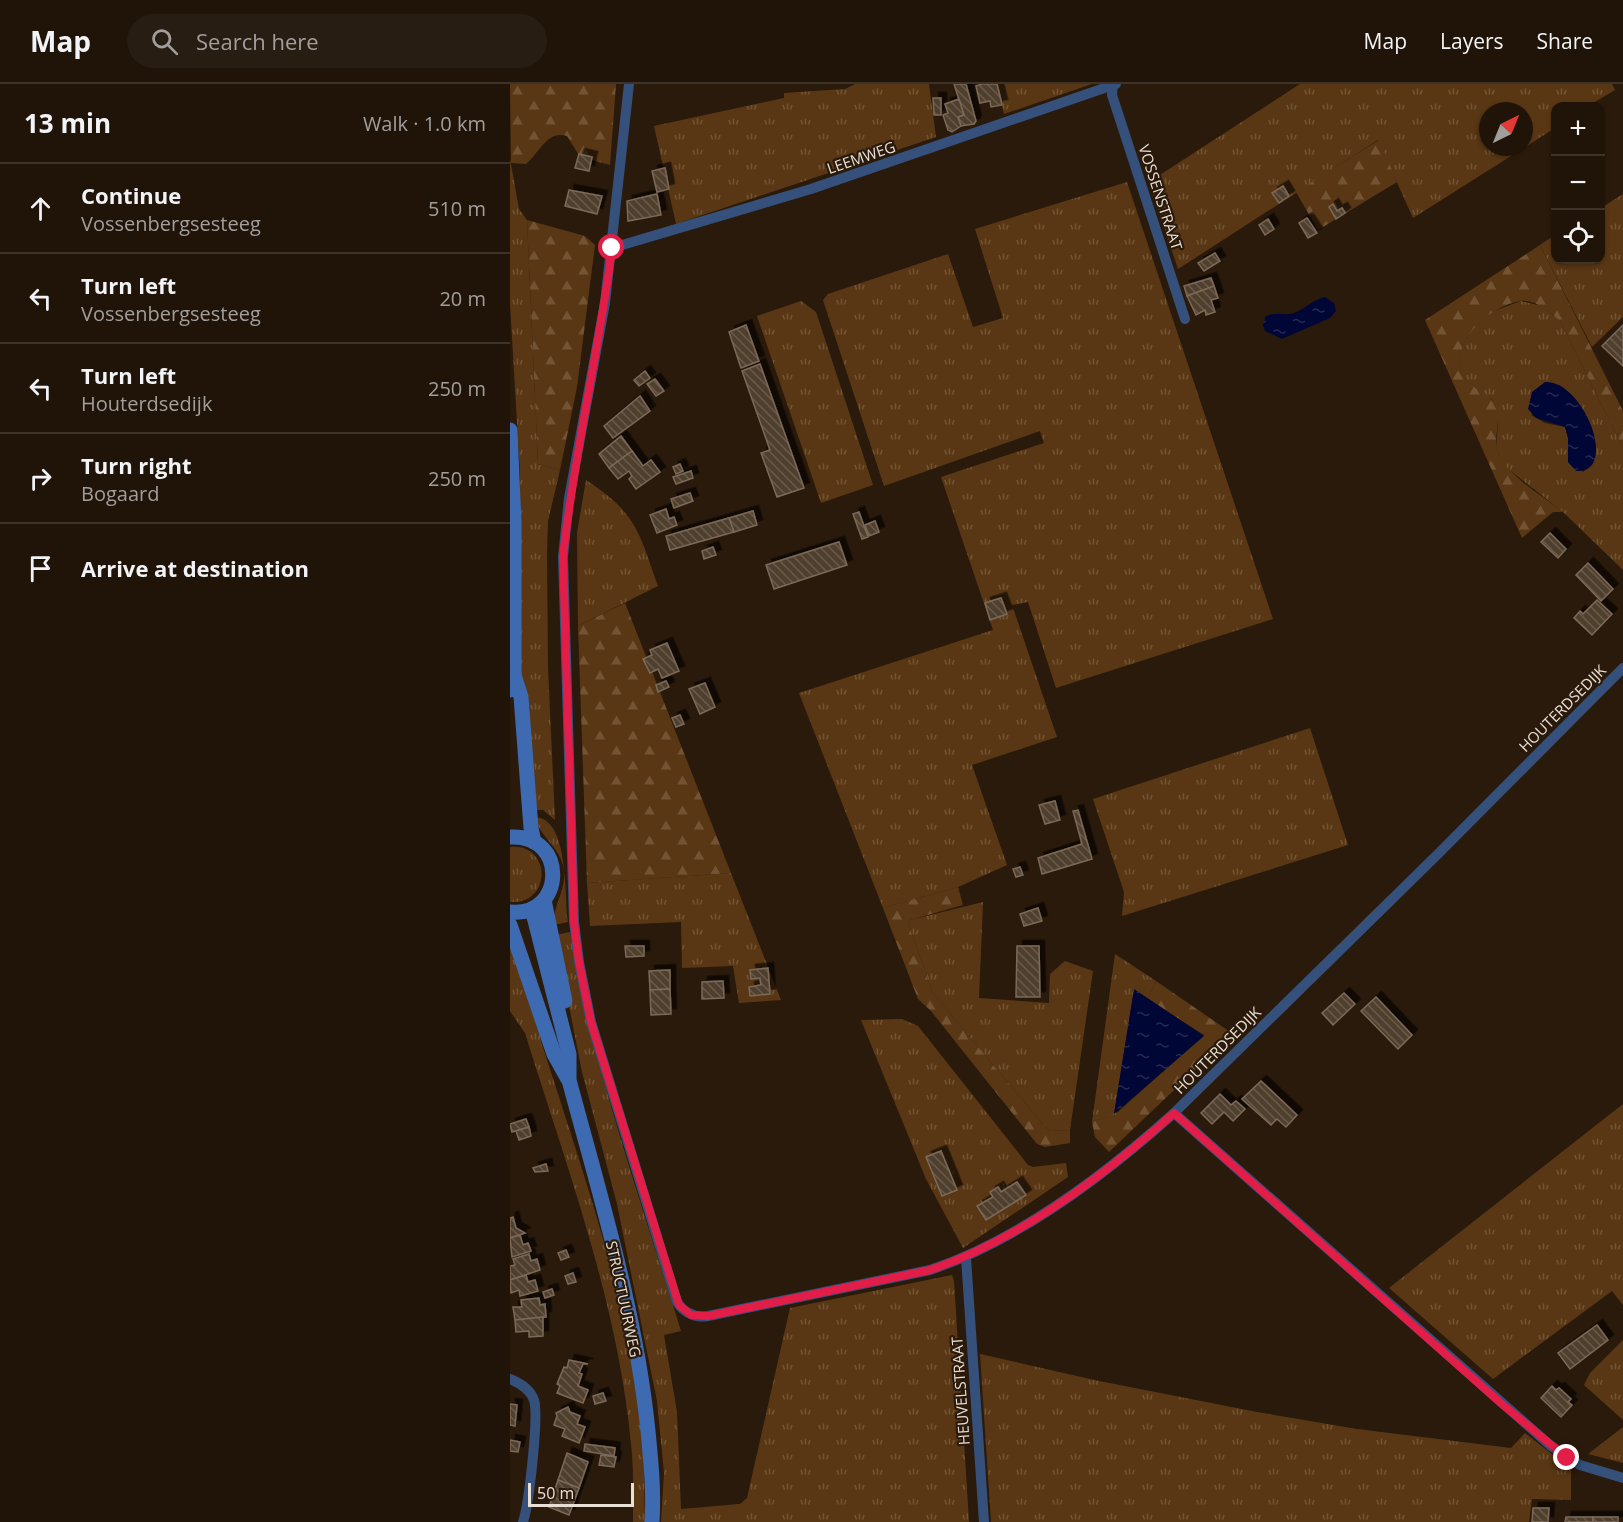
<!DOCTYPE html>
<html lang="en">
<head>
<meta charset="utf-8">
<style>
  :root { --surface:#201408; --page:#281d12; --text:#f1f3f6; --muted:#a29e9c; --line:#3d3329 }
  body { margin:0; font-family:"Open Sans",sans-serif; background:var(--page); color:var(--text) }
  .controls { position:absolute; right:18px; top:18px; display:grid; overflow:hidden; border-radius:12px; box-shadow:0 2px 4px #0004 }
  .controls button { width:54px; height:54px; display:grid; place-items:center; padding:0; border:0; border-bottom:2px solid var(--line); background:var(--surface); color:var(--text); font:30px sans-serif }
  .compass { position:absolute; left:969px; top:18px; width:54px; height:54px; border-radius:50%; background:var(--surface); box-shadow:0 2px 4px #0004; rotate:43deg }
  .scale { position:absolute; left:18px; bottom:15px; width:106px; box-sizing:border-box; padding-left:6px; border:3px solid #eadfd5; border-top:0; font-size:16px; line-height:21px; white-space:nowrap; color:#eadfd5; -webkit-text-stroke:4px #2a1a0b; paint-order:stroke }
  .stop { position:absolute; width:18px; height:18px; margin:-14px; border:4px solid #e11d48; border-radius:50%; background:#fff }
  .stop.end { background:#e11d48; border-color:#fff; box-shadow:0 2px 6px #0008 }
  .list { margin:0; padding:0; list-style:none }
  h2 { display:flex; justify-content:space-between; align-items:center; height:78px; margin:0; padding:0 24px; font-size:26px }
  h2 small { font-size:20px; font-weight:400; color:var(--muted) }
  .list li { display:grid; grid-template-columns:39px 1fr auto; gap:18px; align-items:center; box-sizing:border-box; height:90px; padding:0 24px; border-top:2px solid var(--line) }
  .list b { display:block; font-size:22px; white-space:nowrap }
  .list p { margin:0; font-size:20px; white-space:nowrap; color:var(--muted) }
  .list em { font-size:20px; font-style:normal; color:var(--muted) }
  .icon { flex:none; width:33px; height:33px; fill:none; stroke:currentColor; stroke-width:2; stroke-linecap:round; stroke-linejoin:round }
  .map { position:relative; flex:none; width:1113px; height:1438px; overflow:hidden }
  header { display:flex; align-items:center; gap:36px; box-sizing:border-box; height:84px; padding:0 30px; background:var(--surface); border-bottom:2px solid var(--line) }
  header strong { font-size:28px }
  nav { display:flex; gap:33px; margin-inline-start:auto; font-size:21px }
  .search { width:420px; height:54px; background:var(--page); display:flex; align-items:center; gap:15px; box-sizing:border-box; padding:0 21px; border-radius:33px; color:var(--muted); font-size:22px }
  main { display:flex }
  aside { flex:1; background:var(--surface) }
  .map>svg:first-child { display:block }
  .grass { fill:url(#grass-tufts); fill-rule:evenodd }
  .forest { fill:url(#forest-firs) }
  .water { fill:url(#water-ripples) }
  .building { fill:url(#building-back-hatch); stroke:#7c6958; stroke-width:1.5; filter:url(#shadow) }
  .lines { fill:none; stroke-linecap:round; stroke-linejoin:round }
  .street { stroke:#34507b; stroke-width:10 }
  .secondary { stroke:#3d6ab0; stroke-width:15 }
  .route { stroke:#e11d48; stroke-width:8 }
  .labels { text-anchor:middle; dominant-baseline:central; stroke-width:4.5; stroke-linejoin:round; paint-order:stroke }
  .street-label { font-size:15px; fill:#eadfd5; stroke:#2a1a0b }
</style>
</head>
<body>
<header>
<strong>Map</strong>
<div class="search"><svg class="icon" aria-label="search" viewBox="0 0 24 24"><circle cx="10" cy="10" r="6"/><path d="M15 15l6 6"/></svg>Search here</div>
<nav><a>Map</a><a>Layers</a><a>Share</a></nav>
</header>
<main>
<aside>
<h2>13 min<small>Walk · 1.0 km</small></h2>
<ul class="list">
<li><svg class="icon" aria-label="ahead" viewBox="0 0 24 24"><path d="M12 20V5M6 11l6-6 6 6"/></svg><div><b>Continue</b><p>Vossenbergsesteeg</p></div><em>510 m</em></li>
<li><svg class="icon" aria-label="left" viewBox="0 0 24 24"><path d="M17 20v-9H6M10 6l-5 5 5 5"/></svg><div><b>Turn left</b><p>Vossenbergsesteeg</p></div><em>20 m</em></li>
<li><svg class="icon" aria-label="left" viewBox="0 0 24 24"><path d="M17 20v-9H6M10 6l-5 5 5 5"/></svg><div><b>Turn left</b><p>Houterdsedijk</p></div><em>250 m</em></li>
<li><svg class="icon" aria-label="right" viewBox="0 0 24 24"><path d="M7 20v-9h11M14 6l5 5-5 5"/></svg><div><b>Turn right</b><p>Bogaard</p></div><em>250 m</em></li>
<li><svg class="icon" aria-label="arrive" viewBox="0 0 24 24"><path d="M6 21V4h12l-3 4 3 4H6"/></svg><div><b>Arrive at destination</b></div></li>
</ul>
</aside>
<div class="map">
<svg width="1113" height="1438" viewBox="0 0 1113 1438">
  <defs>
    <pattern id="grass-tufts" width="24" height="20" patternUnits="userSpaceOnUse" patternTransform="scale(1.5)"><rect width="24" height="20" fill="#5a3714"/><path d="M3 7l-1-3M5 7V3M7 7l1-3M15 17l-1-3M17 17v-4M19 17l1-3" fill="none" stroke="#725435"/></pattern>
    <pattern id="forest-firs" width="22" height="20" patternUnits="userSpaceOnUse" patternTransform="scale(1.5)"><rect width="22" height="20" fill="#5a3714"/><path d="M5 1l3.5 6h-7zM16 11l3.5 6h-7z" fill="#725435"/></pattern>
    <pattern id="water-ripples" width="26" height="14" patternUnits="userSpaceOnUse" patternTransform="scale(1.5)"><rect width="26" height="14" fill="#000635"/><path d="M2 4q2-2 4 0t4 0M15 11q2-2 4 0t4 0" fill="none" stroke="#252a51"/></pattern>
    <pattern id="building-back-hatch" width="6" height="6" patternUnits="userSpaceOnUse" patternTransform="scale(1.5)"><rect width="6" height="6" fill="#503f2f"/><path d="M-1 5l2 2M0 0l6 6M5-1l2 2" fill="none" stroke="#695a4c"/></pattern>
    <filter id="shadow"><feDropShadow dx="5.5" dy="-5.5" stdDeviation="0" flood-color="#0009"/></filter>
  </defs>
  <rect width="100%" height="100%" fill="#2a1a0b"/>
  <g class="grass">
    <path d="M345 0H419L426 53 166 140 144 42 274 14V9L335 5Z"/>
    <path d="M487 0H582L494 30Z"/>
    <path d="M790 0H1102L1105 6 1078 22H1046L1045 44 903 134 868 56 668 185 639 98ZM978 27H1014V63H978Z"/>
    <path d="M0 75 9 125 17 136 28 380 50 386 38 437 37 469 38 584 45 736 33 726H24L11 594 10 389 0 219Z"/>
    <path d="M617 98 763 535 546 604 518 518 502 521 547 653 462 681 497 781 448 803 373 824 289 609 483 546 431 393 534 359 530 347 374 402 313 216 318 210 438 170 463 243 493 234 465 145Z"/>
    <path d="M1113 110V233L1082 263 1030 161 1045 151 1046 176H1090L1091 124Z"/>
    <path d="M291 217 306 228 363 401 311 419 247 232Z"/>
    <path d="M1011 217 1032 222 1050 237 1113 364V486L1053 428 993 381 986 364 988 339 982 315C972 310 961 305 955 296 938 271 963 239 985 227 993 223 1003 220 1011 217ZM1049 301C1072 319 1094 351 1082 381L1073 388 1058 378V354L1055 343 1035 339 1021 331Z"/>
    <path d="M76 396C127 429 129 449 148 502L68 542 67 449Z"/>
    <path d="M800 644 838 761 612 832 614 808 583 715Z"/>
    <path d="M24 733C60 733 54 814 58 838L44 841C42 822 59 802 53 781 48 762 30 752 24 733Z"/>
    <path d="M0 763C42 759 42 821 0 818Z"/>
    <path d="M221 789 271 916 229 919 223 882 172 884 171 838 80 842 77 799Z"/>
    <path d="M473 818 469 914 539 919 540 890 555 877 583 887 560 1046 541 1047 535 1043 423 909 398 839 400 836Z"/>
    <path d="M60 848C83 984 131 1116 171 1247L154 1251 167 1328 171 1425 230 1420 237 1414 280 1224 442 1191 444 1197 459 1438H151L154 1389 147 1317 107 1120 72 988 45 851Z"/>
    <path d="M0 862 22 918 32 960C73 1090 122 1223 133 1361 135 1386 134 1412 135 1438H123C123 1412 124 1386 121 1360 108 1219 57 1084 15 949L0 927Z"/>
    <path d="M605 870 646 897 638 915 624 906 604 1030 582 1038Z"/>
    <path d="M392 935 408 942 518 1081 523 1083 556 1079 558 1093 453 1164 416 1095 351 936Z"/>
    <path d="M1113 1020V1221L1102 1207 983 1295 879 1204Z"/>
    <path d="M1113 1256V1336L1074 1301 1080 1289Z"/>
    <path d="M470 1270 589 1297 747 1328 847 1345 1001 1364 1015 1349 1061 1385V1416L1022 1415 1019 1438H481Z"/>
    <path d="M1113 1343V1379L1078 1370Z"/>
  </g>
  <g class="forest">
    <path d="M0 0H106L100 81 70 73 57 52C37 46 30 68 16 80L1 79Z"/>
    <path d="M869 56 887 98 808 146 786 108Z"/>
    <path d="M17 136 75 152 85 161 67 303 50 386 28 380Z"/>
    <path d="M1030 161 1113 327V364L1050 237C1039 228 1026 215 1010 217 982 222 946 252 950 283 953 304 973 304 983 317 994 332 983 350 987 366 993 389 1034 413 1053 428H1043L1012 454 915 236Z"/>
    <path d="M115 519 221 789 77 799 68 542Z"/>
    <path d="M448 803 453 821 400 836 398 839 423 909 535 1043 541 1047 560 1046V1059L535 1063 527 1060 421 927 408 915 373 824Z"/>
    <path d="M646 897 723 950 599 1068 585 1053 582 1038 608 1028 694 951 638 915Z"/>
  </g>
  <g class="water">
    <path d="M815 213 824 219 826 227 820 234 772 255 755 247 753 241 756 232C765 228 770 231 780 230 793 228 802 215 815 213Z"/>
    <path d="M1035 298C1074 296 1110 390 1066 387L1058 378V354L1055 343 1026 334 1018 325 1022 308Z"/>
    <path d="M624 905 694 952 604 1030Z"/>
  </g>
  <g class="building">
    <path d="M444 0H456L466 37 464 40 451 42 448 33 454 31Z"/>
    <path d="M472 0H487L492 21 481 23 480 17 470 19 466 2Z"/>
    <path d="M423 14H431V31H424Z"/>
    <path d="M449 15 454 31 448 33 451 42 442 48 438 46 433 31 438 29 435 20Z"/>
    <path d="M69 70 82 73 79 87 65 84Z"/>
    <path d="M155 84 159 105 147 108 142 87Z"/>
    <path d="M773 102 779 112 769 119 762 109Z"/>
    <path d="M59 106 92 112 87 130 55 122Z"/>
    <path d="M147 110 151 131 118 137 117 117Z"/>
    <path d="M823 120 827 127 832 124 835 129 826 135 819 123Z"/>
    <path d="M797 134 807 149 798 154 789 139Z"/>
    <path d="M758 135 764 145 755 151 749 141Z"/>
    <path d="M705 169 710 177 694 187 688 179Z"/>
    <path d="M701 194 704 202 677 212 674 202Z"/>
    <path d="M704 202 708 214 701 216 705 228 696 231 695 226 686 231 677 212Z"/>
    <path d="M236 241 249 277 231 284 219 248Z"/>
    <path d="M1113 241V282L1092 262Z"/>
    <path d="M250 280 294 404 267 413 251 369 260 366 232 287Z"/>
    <path d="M135 287 140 294 129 302 124 296Z"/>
    <path d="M145 295 154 307 146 312 137 300Z"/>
    <path d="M130 312 140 327 103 354 94 342Z"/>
    <path d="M111 352 122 367 99 384 89 370Z"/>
    <path d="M122 367 133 382 141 376 150 388 126 405 119 395 122 392 119 387 108 395 99 384Z"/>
    <path d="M170 380 173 387 166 390 163 383Z"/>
    <path d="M181 387 183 394 166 400 163 393Z"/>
    <path d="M180 409 183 417 164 424 161 415Z"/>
    <path d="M156 425 159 435 164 433 167 441 147 449 140 431Z"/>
    <path d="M243 427 247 441 224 448 219 434Z"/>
    <path d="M349 428 358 453 352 455 343 430Z"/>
    <path d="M219 434 224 448 160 466 156 452Z"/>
    <path d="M365 437 369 448 359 452 355 441Z"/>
    <path d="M1040 449 1056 465 1048 474 1031 458Z"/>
    <path d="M329 458 337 481 264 505 256 481Z"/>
    <path d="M203 463 206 471 194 475 192 467Z"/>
    <path d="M1078 479 1103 505 1091 517 1066 491Z"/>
    <path d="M491 514 497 530 480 536 475 519Z"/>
    <path d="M1087 516 1102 530 1082 551 1064 534 1070 527 1073 530Z"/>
    <path d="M157 559 169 587 152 594 148 585 140 589 133 575 142 571 140 566Z"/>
    <path d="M156 597 159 603 148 608 146 601Z"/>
    <path d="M195 599 205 623 190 630 179 605Z"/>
    <path d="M170 631 174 640 166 643 162 634Z"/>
    <path d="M545 717 550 736 535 740 529 721Z"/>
    <path d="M568 726 582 775 532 790 528 774 572 760 563 727Z"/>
    <path d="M510 783 513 791 506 793 503 785Z"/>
    <path d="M528 824 532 837 514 842 510 830Z"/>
    <path d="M115 862H134V872L116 873Z"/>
    <path d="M507 862H529L530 913H506Z"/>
    <path d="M258 884 260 910 240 912 239 903 251 901 250 894 241 895 240 886Z"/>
    <path d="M160 886V905L140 906 139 887Z"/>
    <path d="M213 897 214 914 192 915V898Z"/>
    <path d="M160 905 161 930 141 931 140 906Z"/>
    <path d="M834 909 845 920 823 941 812 929Z"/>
    <path d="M866 913 902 951 888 965 851 927Z"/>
    <path d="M751 997 787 1031 776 1043 767 1035 761 1041 732 1015Z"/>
    <path d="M710 1010 721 1021 726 1017 735 1025 723 1037 714 1028 702 1040 691 1029Z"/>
    <path d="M16 1035 19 1043 2 1048 0 1040Z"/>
    <path d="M19 1043 21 1052 9 1056 6 1047Z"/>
    <path d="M431 1067 447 1106 432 1112 416 1073Z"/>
    <path d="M36 1080 38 1087 25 1088 23 1084Z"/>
    <path d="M507 1098 516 1111 476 1136 467 1122 483 1113 480 1108 488 1103 491 1108Z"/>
    <path d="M3 1133 6 1144 15 1149 0 1154V1134Z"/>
    <path d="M10 1151 13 1161 18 1159 21 1167 2 1173 0 1154Z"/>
    <path d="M56 1166 59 1173 51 1176 48 1169Z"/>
    <path d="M19 1170 21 1177 27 1175 30 1186 0 1196V1182L5 1181 3 1175Z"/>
    <path d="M63 1189 66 1198 58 1200 55 1192Z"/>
    <path d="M16 1191 18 1198 25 1196 28 1207 10 1212 9 1206 1 1209 0 1196Z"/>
    <path d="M42 1205 44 1211 35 1214 33 1208Z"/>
    <path d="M29 1214 30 1221 35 1220 36 1233 5 1236 3 1223H12L11 1216Z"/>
    <path d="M33 1233V1252L19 1253V1247L6 1248 5 1236Z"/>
    <path d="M1087 1241 1098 1256 1060 1285 1048 1269Z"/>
    <path d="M59 1276 78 1280H73L69 1289 72 1290 68 1302 78 1306 73 1319 47 1309 50 1302 47 1300 54 1283 57 1284Z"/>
    <path d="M1042 1302 1046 1306 1049 1304 1061 1315 1058 1318 1062 1321 1051 1333 1031 1314Z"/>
    <path d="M93 1309 96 1317 85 1320 83 1312Z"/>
    <path d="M0 1320 7 1321 5 1342 0 1341Z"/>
    <path d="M58 1323 60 1328 70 1332 67 1340 75 1343 69 1359 52 1352 55 1345 44 1341 47 1332 46 1329Z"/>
    <path d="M0 1356 10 1358 8 1368 0 1367Z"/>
    <path d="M75 1360 105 1364 104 1372 74 1367Z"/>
    <path d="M57 1369 78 1378 69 1404 48 1396Z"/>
    <path d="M91 1371 106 1373 104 1383 89 1381Z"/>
    <path d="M48 1396 69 1404 59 1431 39 1423Z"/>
    <path d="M1023 1424H1039L1038 1438H1022Z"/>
    <path d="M1056 1433H1083V1438H1055Z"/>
    <rect x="1083" y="1433" width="25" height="5"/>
  </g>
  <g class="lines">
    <g class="street">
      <path d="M119 0 95 219 59 414 53 473 64 838 69 878 81 938 167 1218C175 1230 185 1234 198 1232L420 1186C509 1156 595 1091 664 1029L928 770 1113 584"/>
      <path d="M603 0 602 11 675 235"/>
      <path d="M102 164 301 105 606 0"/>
      <path d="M664 1029 1041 1362 1070 1381 1113 1394"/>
      <path d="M456 1174 474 1438"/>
      <path d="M0 1295C10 1299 20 1305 24 1316 29 1332 19 1420 13 1438"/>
    </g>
    <g class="secondary">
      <path d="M0 346 4 439V590L0 606"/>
      <path d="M4 591 11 613 21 744 24 758"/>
      <path d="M0 753C59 750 55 834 0 828"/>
      <path d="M34 816 55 917"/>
      <path d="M22 825 59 970V996C90 1112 126 1228 138 1347 141 1378 144 1407 142 1438"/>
      <path d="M0 841 44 970 58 995"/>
    </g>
  </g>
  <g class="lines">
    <path class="route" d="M102 164C89 268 64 369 53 473L64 838 69 878 81 938 169 1221 181 1231 198 1232 420 1186C509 1156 595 1091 664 1029L993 1321 1057 1374"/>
  </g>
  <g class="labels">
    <g class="street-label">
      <text transform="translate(351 73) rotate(-19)">LEEMWEG</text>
      <text transform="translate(651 113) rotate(72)">VOSSENSTRAAT</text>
      <text transform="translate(1052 624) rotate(-45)">HOUTERDSEDIJK</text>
      <text transform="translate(707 966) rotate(-45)">HOUTERDSEDIJK</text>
      <text transform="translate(114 1215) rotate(78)">STRUCTUURWEG</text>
      <text transform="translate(450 1307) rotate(-94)">HEUVELSTRAAT</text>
    </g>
  </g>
</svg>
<div class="controls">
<button>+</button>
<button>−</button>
<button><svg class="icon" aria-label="locate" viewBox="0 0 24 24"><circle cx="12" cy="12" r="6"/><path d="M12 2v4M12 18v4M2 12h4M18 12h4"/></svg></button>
</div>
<svg class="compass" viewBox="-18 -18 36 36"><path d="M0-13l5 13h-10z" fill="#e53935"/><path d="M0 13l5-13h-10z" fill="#a29e9c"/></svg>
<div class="scale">50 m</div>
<div class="stop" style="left:102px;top:164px"></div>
<div class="stop end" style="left:1057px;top:1374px"></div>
</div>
</main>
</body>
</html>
